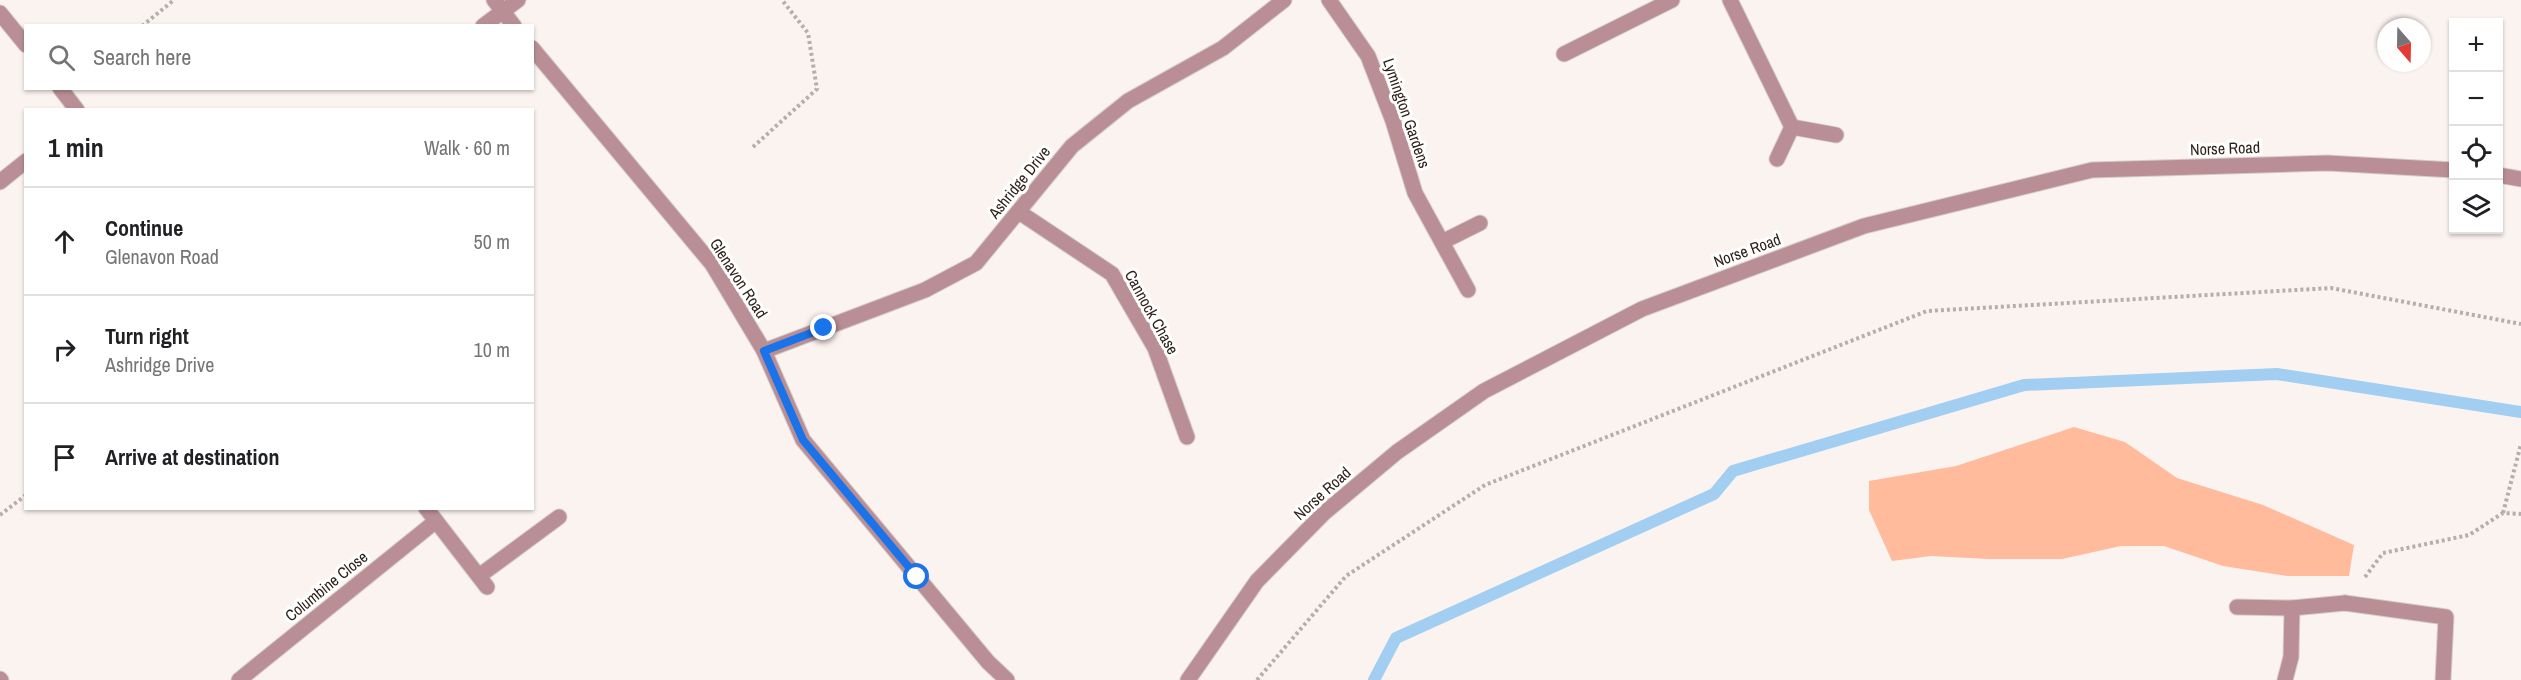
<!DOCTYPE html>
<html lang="en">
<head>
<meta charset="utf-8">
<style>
  :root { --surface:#fff; --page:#f2f2f2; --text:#202124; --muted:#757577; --line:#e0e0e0 }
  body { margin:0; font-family:"Archivo Narrow",sans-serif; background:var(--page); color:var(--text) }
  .controls { position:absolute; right:18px; top:18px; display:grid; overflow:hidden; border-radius:0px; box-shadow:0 2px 4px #0004 }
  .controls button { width:54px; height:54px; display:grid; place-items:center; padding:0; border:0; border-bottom:2px solid var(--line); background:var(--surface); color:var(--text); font:30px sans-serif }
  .compass { position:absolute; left:2377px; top:18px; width:54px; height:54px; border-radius:50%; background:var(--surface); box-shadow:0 2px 4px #0004; rotate:160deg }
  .stop { position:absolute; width:18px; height:18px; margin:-14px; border:4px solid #1a73e8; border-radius:50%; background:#fff }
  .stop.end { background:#1a73e8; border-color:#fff; box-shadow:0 2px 6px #0008 }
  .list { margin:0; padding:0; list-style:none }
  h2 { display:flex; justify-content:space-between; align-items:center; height:78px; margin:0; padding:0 24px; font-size:26px }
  h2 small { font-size:20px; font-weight:400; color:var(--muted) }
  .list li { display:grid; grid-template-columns:39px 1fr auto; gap:18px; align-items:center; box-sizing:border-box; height:108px; padding:0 24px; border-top:2px solid var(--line) }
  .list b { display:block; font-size:22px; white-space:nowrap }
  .list p { margin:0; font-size:20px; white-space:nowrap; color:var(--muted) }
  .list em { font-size:20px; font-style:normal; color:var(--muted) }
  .icon { flex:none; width:33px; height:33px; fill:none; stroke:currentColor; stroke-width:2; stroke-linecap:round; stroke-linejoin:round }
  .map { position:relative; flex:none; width:2521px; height:680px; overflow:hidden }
  .search { position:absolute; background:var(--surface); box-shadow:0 2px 4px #0004; left:24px; top:24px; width:510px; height:66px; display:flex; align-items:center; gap:15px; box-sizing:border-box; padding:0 21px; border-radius:0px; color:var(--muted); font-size:22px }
  .panel { position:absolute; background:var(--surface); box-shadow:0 2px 4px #0004; left:24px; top:108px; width:510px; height:402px; border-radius:0px }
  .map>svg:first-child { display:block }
  .green { fill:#ffbb9b }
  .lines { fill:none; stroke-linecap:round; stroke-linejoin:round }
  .stream { stroke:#a2cef2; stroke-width:12 }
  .service-casing { stroke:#d6cdc9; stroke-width:17 }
  .minor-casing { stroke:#d6cdc9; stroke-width:17 }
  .tertiary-casing { stroke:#d6cdc9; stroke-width:17 }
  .path { stroke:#b7ada9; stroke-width:4; stroke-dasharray:3 3; stroke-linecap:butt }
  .service { stroke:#b98f95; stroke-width:15 }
  .minor { stroke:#b98f95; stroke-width:15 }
  .tertiary { stroke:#b98f95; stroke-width:15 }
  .route { stroke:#1a73e8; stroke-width:8 }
  .labels { text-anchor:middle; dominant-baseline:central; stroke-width:6; stroke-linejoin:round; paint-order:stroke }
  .street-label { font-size:16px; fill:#2c1e18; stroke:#fff }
</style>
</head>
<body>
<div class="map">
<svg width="2521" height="680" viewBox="0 0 2521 680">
  <rect width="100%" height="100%" fill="#fbf3f0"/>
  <path class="green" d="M2074 427 2125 442 2177 478 2263 505 2354 545 2349 576H2287L2223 566 2164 546H2121L2062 559H1988L1931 556 1892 561 1869 510V481L1956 466Z"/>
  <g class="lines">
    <path class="stream" d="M1374 680 1396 638 1714 494 1733 471 2024 385 2277 374 2521 412"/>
    <g class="service-casing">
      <g id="service">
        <path d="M1564 54 1672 0"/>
        <path d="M479 576 559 517"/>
        <path d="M2345 603 2446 617 2443 680"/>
      </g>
    </g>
    <g class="minor-casing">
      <g id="minor">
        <path d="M494 0 514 26"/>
        <path d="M1329 0 1368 56 1393 121 1415 193 1468 290"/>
        <path d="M1730 0 1792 127"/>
        <path d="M0 13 26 45"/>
        <path d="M483 26 518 0"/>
        <path d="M532 48 712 264 764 351 803 440 988 662 1007 680"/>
        <path d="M60 88 77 110"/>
        <path d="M1777 159 1792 127 1836 135"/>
        <path d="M0 182 26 161"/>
        <path d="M1019 212 1112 274 1155 348 1187 437"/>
        <path d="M1442 242 1480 223"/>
        <path d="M764 351 925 290 976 263 1072 146 1128 101 1223 48 1284 0"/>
        <path d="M426 508 487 587"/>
        <path d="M2237 607 2292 608 2345 603"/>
        <path d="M0 679 1 680"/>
        <path d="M239 680 436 521"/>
        <path d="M2285 680 2291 657 2292 608"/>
      </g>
    </g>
    <g class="tertiary-casing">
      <g id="tertiary">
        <path d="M2498 175 2521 179"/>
        <path d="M1188 680 1257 581 1324 513 1397 452 1484 391 1642 309 1864 226 2092 170 2327 163 2454 170"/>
      </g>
    </g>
    <g class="path">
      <path d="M142 26 174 0"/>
      <path d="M753 147 817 89 808 33 782 0"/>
      <path d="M2503 513 2521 444"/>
      <path d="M0 515 26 495"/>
      <path d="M2365 577 2383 553 2469 535 2503 513 2521 514"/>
      <path d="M1257 680 1346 576 1485 485 1927 311 2331 288 2521 324"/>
    </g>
    <use href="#service" class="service"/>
    <use href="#minor" class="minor"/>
    <use href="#tertiary" class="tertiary"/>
  </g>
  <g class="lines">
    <path class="route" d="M824 328 764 351 803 440 917 577"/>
  </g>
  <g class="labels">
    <g class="street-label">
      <text transform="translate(1407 113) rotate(71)">Lymington Gardens</text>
      <text transform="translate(2225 148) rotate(-2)">Norse Road</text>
      <text transform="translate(1019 182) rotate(-51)">Ashridge Drive</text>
      <text transform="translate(1747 250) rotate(-20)">Norse Road</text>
      <text transform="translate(739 278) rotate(57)">Glenavon Road</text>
      <text transform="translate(1152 312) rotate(61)">Cannock Chase</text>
      <text transform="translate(1322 493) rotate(-42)">Norse Road</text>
      <text transform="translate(326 586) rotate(-39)">Columbine Close</text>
    </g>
  </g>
</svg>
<div class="controls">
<button>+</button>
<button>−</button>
<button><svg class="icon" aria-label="locate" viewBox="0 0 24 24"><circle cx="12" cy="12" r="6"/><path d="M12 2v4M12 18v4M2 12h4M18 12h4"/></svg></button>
<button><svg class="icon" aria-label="layers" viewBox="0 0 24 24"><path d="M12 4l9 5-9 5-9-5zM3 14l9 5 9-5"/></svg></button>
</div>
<svg class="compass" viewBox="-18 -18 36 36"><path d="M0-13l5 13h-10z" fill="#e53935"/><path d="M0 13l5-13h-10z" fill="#757577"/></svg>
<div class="stop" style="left:917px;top:577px"></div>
<div class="stop end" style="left:824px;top:328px"></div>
<div class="search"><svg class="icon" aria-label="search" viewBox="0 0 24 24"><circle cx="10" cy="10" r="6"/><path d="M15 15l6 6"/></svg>Search here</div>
<section class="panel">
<h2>1 min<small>Walk · 60 m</small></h2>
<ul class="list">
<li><svg class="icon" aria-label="ahead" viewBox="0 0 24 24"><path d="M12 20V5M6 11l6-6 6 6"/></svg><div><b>Continue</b><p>Glenavon Road</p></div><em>50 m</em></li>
<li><svg class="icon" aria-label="right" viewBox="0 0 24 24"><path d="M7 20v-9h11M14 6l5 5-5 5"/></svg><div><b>Turn right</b><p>Ashridge Drive</p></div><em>10 m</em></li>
<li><svg class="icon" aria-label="arrive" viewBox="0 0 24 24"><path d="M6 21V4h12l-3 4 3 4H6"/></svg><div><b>Arrive at destination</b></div></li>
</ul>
</section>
</div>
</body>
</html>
